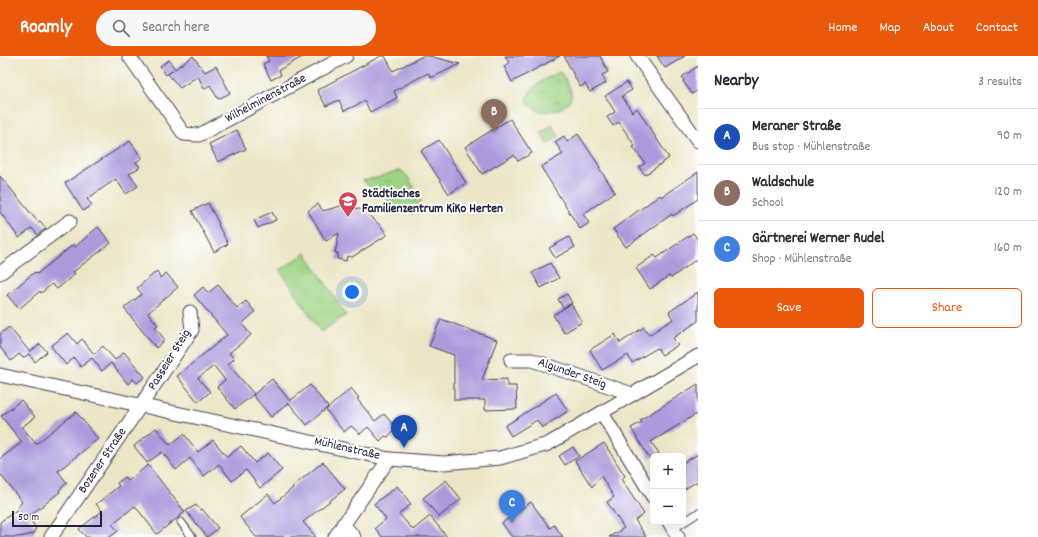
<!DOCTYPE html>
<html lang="en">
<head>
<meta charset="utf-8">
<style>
  :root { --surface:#fff; --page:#f7f7f7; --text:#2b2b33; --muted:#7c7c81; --line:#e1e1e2; --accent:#ea580c }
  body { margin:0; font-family:Dekko,sans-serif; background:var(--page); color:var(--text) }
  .controls { position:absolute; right:12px; bottom:12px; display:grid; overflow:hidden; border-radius:6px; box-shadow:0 4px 16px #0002 }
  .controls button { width:36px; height:36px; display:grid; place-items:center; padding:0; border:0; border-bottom:1px solid var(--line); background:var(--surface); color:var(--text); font:20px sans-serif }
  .scale { position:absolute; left:12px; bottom:10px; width:90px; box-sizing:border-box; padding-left:4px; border:2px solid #22223b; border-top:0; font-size:11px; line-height:14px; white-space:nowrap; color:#22223b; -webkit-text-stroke:3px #fff; paint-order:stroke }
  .you { position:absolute; left:352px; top:236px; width:14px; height:14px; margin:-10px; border:3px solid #fff; border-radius:50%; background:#1a73e8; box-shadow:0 0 0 6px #1a73e833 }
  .badge { display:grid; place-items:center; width:26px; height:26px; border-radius:50%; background:var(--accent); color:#fff; font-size:13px; font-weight:700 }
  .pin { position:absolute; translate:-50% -33px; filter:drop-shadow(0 1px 2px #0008) }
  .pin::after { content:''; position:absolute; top:21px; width:14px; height:12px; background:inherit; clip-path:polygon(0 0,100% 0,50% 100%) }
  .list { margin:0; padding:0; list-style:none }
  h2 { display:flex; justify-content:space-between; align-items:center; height:52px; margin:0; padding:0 16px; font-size:17px }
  h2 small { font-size:13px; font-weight:400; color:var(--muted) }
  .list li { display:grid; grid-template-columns:26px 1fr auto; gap:12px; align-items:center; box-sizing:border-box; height:56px; padding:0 16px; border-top:1px solid var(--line) }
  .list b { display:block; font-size:15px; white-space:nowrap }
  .list p { margin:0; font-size:13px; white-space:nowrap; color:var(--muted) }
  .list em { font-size:13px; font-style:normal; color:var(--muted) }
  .actions { display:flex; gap:8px; padding:12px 16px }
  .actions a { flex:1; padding:9px 0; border:1px solid var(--accent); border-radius:6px; text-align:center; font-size:14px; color:var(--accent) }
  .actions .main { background:var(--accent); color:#fff }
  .icon { flex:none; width:22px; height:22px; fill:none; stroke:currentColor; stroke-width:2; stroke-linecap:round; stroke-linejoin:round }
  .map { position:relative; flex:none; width:698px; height:481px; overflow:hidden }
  header { display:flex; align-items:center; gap:24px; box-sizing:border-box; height:56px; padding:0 20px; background:var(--accent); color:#fff }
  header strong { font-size:19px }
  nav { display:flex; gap:22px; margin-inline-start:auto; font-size:14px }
  .search { width:280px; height:36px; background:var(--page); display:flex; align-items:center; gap:10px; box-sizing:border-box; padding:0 14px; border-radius:22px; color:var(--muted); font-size:15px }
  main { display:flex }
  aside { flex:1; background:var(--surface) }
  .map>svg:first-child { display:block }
  .grass { fill:#9fd384; stroke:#607a60 }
  .park { fill:url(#park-tufts); stroke:#607a60 }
  .building { fill:#ab99dc }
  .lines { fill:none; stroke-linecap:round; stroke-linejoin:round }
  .service-casing { stroke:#403f50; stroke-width:9 }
  .minor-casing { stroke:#403f50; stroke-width:15 }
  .service { stroke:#fff; stroke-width:7 }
  .minor { stroke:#fff; stroke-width:13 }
  .labels { text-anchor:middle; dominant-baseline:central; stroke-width:4; stroke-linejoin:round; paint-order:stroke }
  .street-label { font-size:13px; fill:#22223b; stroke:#fff }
  .poi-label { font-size:13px; font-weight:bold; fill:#22223b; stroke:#fff; text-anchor:start }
</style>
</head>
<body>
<header>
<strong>Roamly</strong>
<div class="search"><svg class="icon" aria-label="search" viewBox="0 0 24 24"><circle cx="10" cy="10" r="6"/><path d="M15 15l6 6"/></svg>Search here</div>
<nav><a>Home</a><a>Map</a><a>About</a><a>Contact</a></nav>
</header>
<main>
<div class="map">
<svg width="698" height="481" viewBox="0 0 698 481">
  <defs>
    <pattern id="park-tufts" width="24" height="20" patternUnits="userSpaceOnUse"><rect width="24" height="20" fill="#9fd384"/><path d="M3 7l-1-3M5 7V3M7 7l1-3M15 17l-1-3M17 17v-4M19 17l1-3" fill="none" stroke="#89b573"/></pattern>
  </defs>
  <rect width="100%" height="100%" fill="#fff"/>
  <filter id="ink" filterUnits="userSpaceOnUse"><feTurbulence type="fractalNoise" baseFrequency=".025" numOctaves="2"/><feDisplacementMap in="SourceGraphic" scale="8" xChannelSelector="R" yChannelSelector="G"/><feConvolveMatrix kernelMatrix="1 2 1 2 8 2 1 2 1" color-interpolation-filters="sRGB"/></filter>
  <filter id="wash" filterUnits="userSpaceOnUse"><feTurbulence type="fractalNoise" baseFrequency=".012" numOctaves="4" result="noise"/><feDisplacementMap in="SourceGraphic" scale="16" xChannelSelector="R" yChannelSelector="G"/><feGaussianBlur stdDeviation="0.9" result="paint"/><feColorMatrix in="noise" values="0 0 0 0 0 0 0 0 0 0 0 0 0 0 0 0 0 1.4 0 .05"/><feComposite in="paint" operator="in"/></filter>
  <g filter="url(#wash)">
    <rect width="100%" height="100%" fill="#ece5c6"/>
    <path class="grass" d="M306 197 346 259 321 276 280 214Z"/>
    <g class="park">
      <path d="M560 16C564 21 569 28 571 35 575 51 548 60 537 54 510 41 548 20 560 16Z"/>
      <path d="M552 69 559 80 547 88 541 77Z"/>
      <path d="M401 114 408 121 420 142V152L413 158 397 152 379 137 367 129 363 124 377 122 393 116Z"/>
    </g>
    <g id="blocks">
      <g class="building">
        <path d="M193 0 205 16 216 10 230 37 218 43 210 29 204 33 198 20 180 32 168 18 173 14 166 19 160 10 169 4 175 13Z"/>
        <path d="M266 0H304L279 14 281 19 271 24 263 8 269 5Z"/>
        <path d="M381 0H385L393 15 423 0H429L460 8 431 22 428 17 394 35 397 42 370 56 365 45 344 55 339 44 326 50 317 34Z"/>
        <path d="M505 0H560L512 26 504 10 509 7Z"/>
        <path d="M564 0H600L608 16 602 19 606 27 590 36 585 28 580 31Z"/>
        <path d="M657 0H685L665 12Z"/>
        <path d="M698 10V34L692 38 683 25 684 24 682 21Z"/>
        <path d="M627 26 632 34 622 40 632 56 637 52 669 102 645 119 639 111 645 107 633 91 635 90 619 66 613 70 607 61 615 56 605 40Z"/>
        <path d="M510 63 532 97 518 105 514 99 482 118 465 91Z"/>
        <path d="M237 74 246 93 218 106 209 88Z"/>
        <path d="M578 78 600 111 599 112 615 136 583 158 589 167 580 173 541 111 563 98 555 86 564 80 567 86Z"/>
        <path d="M439 84 466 127 449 138 421 95Z"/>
        <path d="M130 85 142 102 136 106 140 111 129 118 138 130 126 138 116 123 87 143 92 149 83 155 65 127Z"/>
        <path d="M698 116V143L673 160 672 158 626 191 613 173 660 139 661 141Z"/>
        <path d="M0 120 38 166 40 165 46 172 38 179 32 172 19 182 0 156Z"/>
        <path d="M208 147 219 168 218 169 228 188 214 196 192 155Z"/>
        <path d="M318 148 323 155 344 149 363 154 381 170 387 179 352 201 347 200 346 205 337 203 338 197H335L339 177 326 185 308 155Z"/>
        <path d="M272 156 276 164 258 172 254 164Z"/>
        <path d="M98 171 111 187 73 216 75 218 57 233 52 228 41 237 40 235 19 253 7 239 35 216 37 218 74 188 75 191Z"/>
        <path d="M693 177 698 184V202L671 222 669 220 650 233 636 212 654 199 657 202Z"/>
        <path d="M569 181 575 191 555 202 549 192Z"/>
        <path d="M550 207 559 222 541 232 532 217Z"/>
        <path d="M157 215 160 222 166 217 178 231 148 257 158 269 155 271 165 284 156 292 124 252 142 238 137 232Z"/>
        <path d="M218 229 237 252 246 245 255 256 242 268 251 279 229 297 234 303 228 308 254 338 235 353 217 331 225 324 214 310 198 322 210 336 198 346 177 320 227 279 194 239 203 231 208 237Z"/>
        <path d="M698 236V265L673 282 678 289 662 299 657 292 632 307 628 299 602 314 590 294 615 278 620 287 644 271 649 279 673 263 669 256Z"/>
        <path d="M567 238 572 247 563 252 558 243Z"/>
        <path d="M571 248 582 266 564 277 553 259Z"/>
        <path d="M441 263 497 284 482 324 507 323V330H516L517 353 485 354V344H454V299L429 290Z"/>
        <path d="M9 271 30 296 40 288 47 296 35 306 29 298 23 302 19 298 11 305 0 291V278Z"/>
        <path d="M68 277 77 288 82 283 94 298 103 290 115 304 124 296 145 321 137 327 133 323 128 328 111 307 102 315 92 302 81 311 74 302 66 309 51 290Z"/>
        <path d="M272 323 290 345 310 329 328 351 307 369 289 347 271 361 253 339Z"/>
        <path d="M698 328V357L651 386 659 397 650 403 631 372 642 366 640 364Z"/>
        <path d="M351 332 359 342 357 343 375 365 384 358 396 372 388 381 385 380 380 385 368 371 360 378 351 370 344 376 326 354Z"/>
        <path d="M556 337 568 355 542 372 537 364 511 380 505 370Z"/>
        <path d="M21 344 35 361 22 371 36 388 76 356 98 383 58 415 67 427 59 434 60 436 28 461 36 472 33 478 19 481H0V466L18 453 17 452 22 446 0 418V403L22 386 1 360Z"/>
        <path d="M156 372 170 389 184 378 198 396 213 384 227 401 241 390 255 407 268 397 282 414 260 432 246 414 232 425 219 408 204 420 190 402 176 414 162 396 147 407 134 390Z"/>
        <path d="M604 387 625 420 621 423 644 458 635 464 646 481H609L624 472 607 446 614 441 601 420 592 431 575 405Z"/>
        <path d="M573 391 579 400 565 409 559 400Z"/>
        <path d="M698 398V425L683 434V407Z"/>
        <path d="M323 406 345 433 303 466 316 481H256L240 461 268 438 275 447 293 432 292 431Z"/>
        <path d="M148 409 185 456 157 478 135 450 112 468 118 475 110 481H86L79 473 102 455 96 448 119 430 117 427 125 421 128 425Z"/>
        <path d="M446 424 461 443 439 461 423 442Z"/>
        <path d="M397 430 411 448 399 458 413 474 430 460 447 481H382L375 472 386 463 374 448Z"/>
        <path d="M531 446 550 472 554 469 563 481H512L502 467Z"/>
        <path d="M196 449 200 454 202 453 218 472 207 481 186 455Z"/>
      </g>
    </g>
  </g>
  <g filter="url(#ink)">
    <use href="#blocks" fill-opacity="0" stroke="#403f50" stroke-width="1"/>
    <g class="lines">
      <g class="service-casing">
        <g id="service">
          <path d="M181 466 192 481"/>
          <path d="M673 473 698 457"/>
        </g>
      </g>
      <g class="minor-casing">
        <g id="minor">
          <path d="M129 0 184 78 199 79 346 0"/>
          <path d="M637 0 698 85"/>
          <path d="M0 217 70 165"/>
          <path d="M511 304H532L632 338"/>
          <path d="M0 319 389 403 444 407 500 402 548 388 698 300"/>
          <path d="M602 357 653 441"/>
          <path d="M669 466 678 481"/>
          <path d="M343 468 354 481"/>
          <path d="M51 481 192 274 190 256"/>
          <path d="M335 481 389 403"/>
        </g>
      </g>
      <use href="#service" class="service"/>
      <use href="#minor" class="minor"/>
    </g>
  </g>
  <defs>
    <g id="school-pin" transform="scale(1)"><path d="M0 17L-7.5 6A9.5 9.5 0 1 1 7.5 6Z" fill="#d1495b" stroke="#fff"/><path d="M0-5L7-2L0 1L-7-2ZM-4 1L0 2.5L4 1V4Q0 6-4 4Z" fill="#fff"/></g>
  </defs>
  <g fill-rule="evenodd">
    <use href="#school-pin" x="348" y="145"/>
  </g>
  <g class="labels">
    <g class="street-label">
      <text transform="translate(266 43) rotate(-28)">Wilhelminenstraße</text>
      <text transform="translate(170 304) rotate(-58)">Passeier Steig</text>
      <text transform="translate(572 318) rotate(19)">Algunder Steig</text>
      <text transform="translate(347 393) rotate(13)">Mühlenstraße</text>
      <text transform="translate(103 405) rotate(-56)">Bozener Straße</text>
    </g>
    <g class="poi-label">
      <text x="362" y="138">Städtisches<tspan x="362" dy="15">Familienzentrum KiKo Herten</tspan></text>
    </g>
  </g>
</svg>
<div class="controls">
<button>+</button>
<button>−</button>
</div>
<div class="scale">50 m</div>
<div class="you"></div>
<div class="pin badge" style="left:404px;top:392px;background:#1a4fb4">A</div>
<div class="pin badge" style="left:494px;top:76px;background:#8d6e63">B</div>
<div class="pin badge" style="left:512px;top:467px;background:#3f7fe0">C</div>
</div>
<aside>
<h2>Nearby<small>3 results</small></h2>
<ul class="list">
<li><span class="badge" style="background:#1a4fb4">A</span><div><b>Meraner Straße</b><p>Bus stop · Mühlenstraße</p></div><em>90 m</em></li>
<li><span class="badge" style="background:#8d6e63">B</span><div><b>Waldschule</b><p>School</p></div><em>120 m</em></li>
<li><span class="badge" style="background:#3f7fe0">C</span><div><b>Gärtnerei Werner Rudel</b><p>Shop · Mühlenstraße</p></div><em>160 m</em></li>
</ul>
<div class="actions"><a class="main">Save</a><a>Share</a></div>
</aside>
</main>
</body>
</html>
